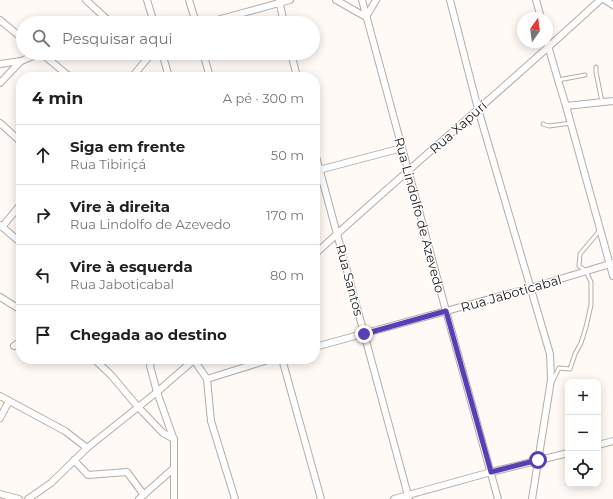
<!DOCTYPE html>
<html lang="pt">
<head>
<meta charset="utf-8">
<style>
  :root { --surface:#fff; --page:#f2f2f2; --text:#202124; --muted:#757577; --line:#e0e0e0 }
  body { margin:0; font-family:Montserrat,sans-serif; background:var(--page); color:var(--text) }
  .controls { position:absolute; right:12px; bottom:12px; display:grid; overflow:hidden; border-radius:8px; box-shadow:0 2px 10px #0003 }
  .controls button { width:36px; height:36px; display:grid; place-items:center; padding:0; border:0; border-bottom:1px solid var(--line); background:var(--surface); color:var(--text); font:20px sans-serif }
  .compass { position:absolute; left:517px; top:12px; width:36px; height:36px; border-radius:50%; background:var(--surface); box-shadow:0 2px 10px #0003; rotate:14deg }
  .stop { position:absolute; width:12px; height:12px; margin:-9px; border:3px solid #593eb6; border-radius:50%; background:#fff }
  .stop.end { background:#593eb6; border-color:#fff; box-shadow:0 1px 4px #0008 }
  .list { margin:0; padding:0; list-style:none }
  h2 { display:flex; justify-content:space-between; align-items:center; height:52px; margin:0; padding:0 16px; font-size:17px }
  h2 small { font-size:13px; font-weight:400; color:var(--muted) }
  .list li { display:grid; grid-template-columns:26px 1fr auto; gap:12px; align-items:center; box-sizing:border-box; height:60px; padding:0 16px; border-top:1px solid var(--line) }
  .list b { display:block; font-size:15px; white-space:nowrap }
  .list p { margin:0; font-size:13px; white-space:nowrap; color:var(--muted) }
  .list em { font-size:13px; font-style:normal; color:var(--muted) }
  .icon { flex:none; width:22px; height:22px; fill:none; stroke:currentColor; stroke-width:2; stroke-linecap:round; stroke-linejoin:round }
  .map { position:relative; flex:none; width:613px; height:499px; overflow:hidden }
  .search { position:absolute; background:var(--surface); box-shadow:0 2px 10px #0003; left:16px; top:16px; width:304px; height:44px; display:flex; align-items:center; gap:10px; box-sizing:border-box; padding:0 14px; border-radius:22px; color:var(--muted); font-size:15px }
  .panel { position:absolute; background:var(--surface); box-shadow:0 2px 10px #0003; left:16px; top:72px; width:304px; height:292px; border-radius:16px }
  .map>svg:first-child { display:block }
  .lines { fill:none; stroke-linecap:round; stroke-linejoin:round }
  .service-casing { stroke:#b4aca6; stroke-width:5 }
  .minor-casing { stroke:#b4aca6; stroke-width:8 }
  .service { stroke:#fff; stroke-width:3 }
  .minor { stroke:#fff; stroke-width:6 }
  .route { stroke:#593eb6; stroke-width:5 }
  .labels { text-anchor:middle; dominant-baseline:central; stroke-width:3; stroke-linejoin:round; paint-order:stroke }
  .street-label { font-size:13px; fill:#23201e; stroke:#fff }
</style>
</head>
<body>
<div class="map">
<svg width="613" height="499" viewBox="0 0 613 499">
  <rect width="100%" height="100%" fill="#fffaf6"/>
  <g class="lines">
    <g class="service-casing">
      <g id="service">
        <path d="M596 67V72L602 102"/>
        <path d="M558 80 585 75"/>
        <path d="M543 124 549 126 571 123"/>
        <path d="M553 380 559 368 570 369 575 354 581 343 586 327 591 305V282L586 271 579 266 580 254 600 230"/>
      </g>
    </g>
    <g class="minor-casing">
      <g id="minor">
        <path d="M86 0 111 23"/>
        <path d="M147 0 154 23"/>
        <path d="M189 0 196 23"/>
        <path d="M279 0 284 23"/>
        <path d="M336 0 366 17 376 0"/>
        <path d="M362 0 408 170 446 311 498 499"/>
        <path d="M450 0 478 109 550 354 551 380 532 499"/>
        <path d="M536 0 541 18"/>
        <path d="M605 0 613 5"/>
        <path d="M0 20 23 39"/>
        <path d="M206 23 290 0"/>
        <path d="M547 42 558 80 566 106 613 276"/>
        <path d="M41 53 70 77"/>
        <path d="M162 53 169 77"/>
        <path d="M203 53 210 77"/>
        <path d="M291 53 297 77"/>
        <path d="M0 64 21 61"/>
        <path d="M132 77 152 53"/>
        <path d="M0 83 21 61 41 53"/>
        <path d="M566 106 613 101"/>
        <path d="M0 123 21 142"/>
        <path d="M315 153 409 499"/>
        <path d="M315 171 402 148"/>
        <path d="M0 225 21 243"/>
        <path d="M2 227 21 204"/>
        <path d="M315 254C409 168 507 86 600 0"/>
        <path d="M0 297 21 310"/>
        <path d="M14 346 21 341"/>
        <path d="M315 347 530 288 613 263"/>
        <path d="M94 359 111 375 138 407 163 433 174 439"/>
        <path d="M152 359 150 366 157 392 174 440V499"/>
        <path d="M282 359 321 499"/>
        <path d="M194 360 207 379 211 421 235 499"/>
        <path d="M207 379 271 359"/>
        <path d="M0 396 65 431 87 448"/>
        <path d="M0 418 9 401"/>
        <path d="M598 445 613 441"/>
        <path d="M74 460 88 475 127 472 144 495"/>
        <path d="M0 494 19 499"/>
        <path d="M28 499 51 483 87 448 157 392 195 359"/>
        <path d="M139 499 174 468"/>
        <path d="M394 499 491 472 568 453"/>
      </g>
    </g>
    <use href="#service" class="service"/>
    <use href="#minor" class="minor"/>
  </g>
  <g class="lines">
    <path class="route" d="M364 334 446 311 491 472 538 460"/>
  </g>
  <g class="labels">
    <g class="street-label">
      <text transform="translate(458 127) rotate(-42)">Rua Xapurí</text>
      <text transform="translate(420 215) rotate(75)">Rua Lindolfo de Azevedo</text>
      <text transform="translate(350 280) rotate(75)">Rua Santos</text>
      <text transform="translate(511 293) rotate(-16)">Rua Jaboticabal</text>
    </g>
  </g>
</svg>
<div class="controls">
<button>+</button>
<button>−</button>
<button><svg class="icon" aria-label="locate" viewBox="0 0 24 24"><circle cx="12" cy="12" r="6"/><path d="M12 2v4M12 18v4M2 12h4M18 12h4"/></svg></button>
</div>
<svg class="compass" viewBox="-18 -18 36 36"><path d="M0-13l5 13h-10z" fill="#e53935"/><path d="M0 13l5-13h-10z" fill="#757577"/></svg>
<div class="stop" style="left:538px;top:460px"></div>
<div class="stop end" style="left:364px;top:334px"></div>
<div class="search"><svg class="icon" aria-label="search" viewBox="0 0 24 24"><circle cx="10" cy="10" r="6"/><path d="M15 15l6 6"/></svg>Pesquisar aqui</div>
<section class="panel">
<h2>4 min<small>A pé · 300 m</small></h2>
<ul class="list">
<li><svg class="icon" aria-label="ahead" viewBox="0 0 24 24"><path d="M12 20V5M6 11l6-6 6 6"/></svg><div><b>Siga em frente</b><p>Rua Tibiriçá</p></div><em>50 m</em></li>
<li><svg class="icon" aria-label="right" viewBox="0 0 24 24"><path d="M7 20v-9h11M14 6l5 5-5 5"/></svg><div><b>Vire à direita</b><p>Rua Lindolfo de Azevedo</p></div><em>170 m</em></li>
<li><svg class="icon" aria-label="left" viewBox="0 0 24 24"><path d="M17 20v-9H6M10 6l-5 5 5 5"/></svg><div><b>Vire à esquerda</b><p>Rua Jaboticabal</p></div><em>80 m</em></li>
<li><svg class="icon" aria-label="arrive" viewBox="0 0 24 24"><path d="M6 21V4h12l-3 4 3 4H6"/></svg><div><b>Chegada ao destino</b></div></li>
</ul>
</section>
</div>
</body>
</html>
